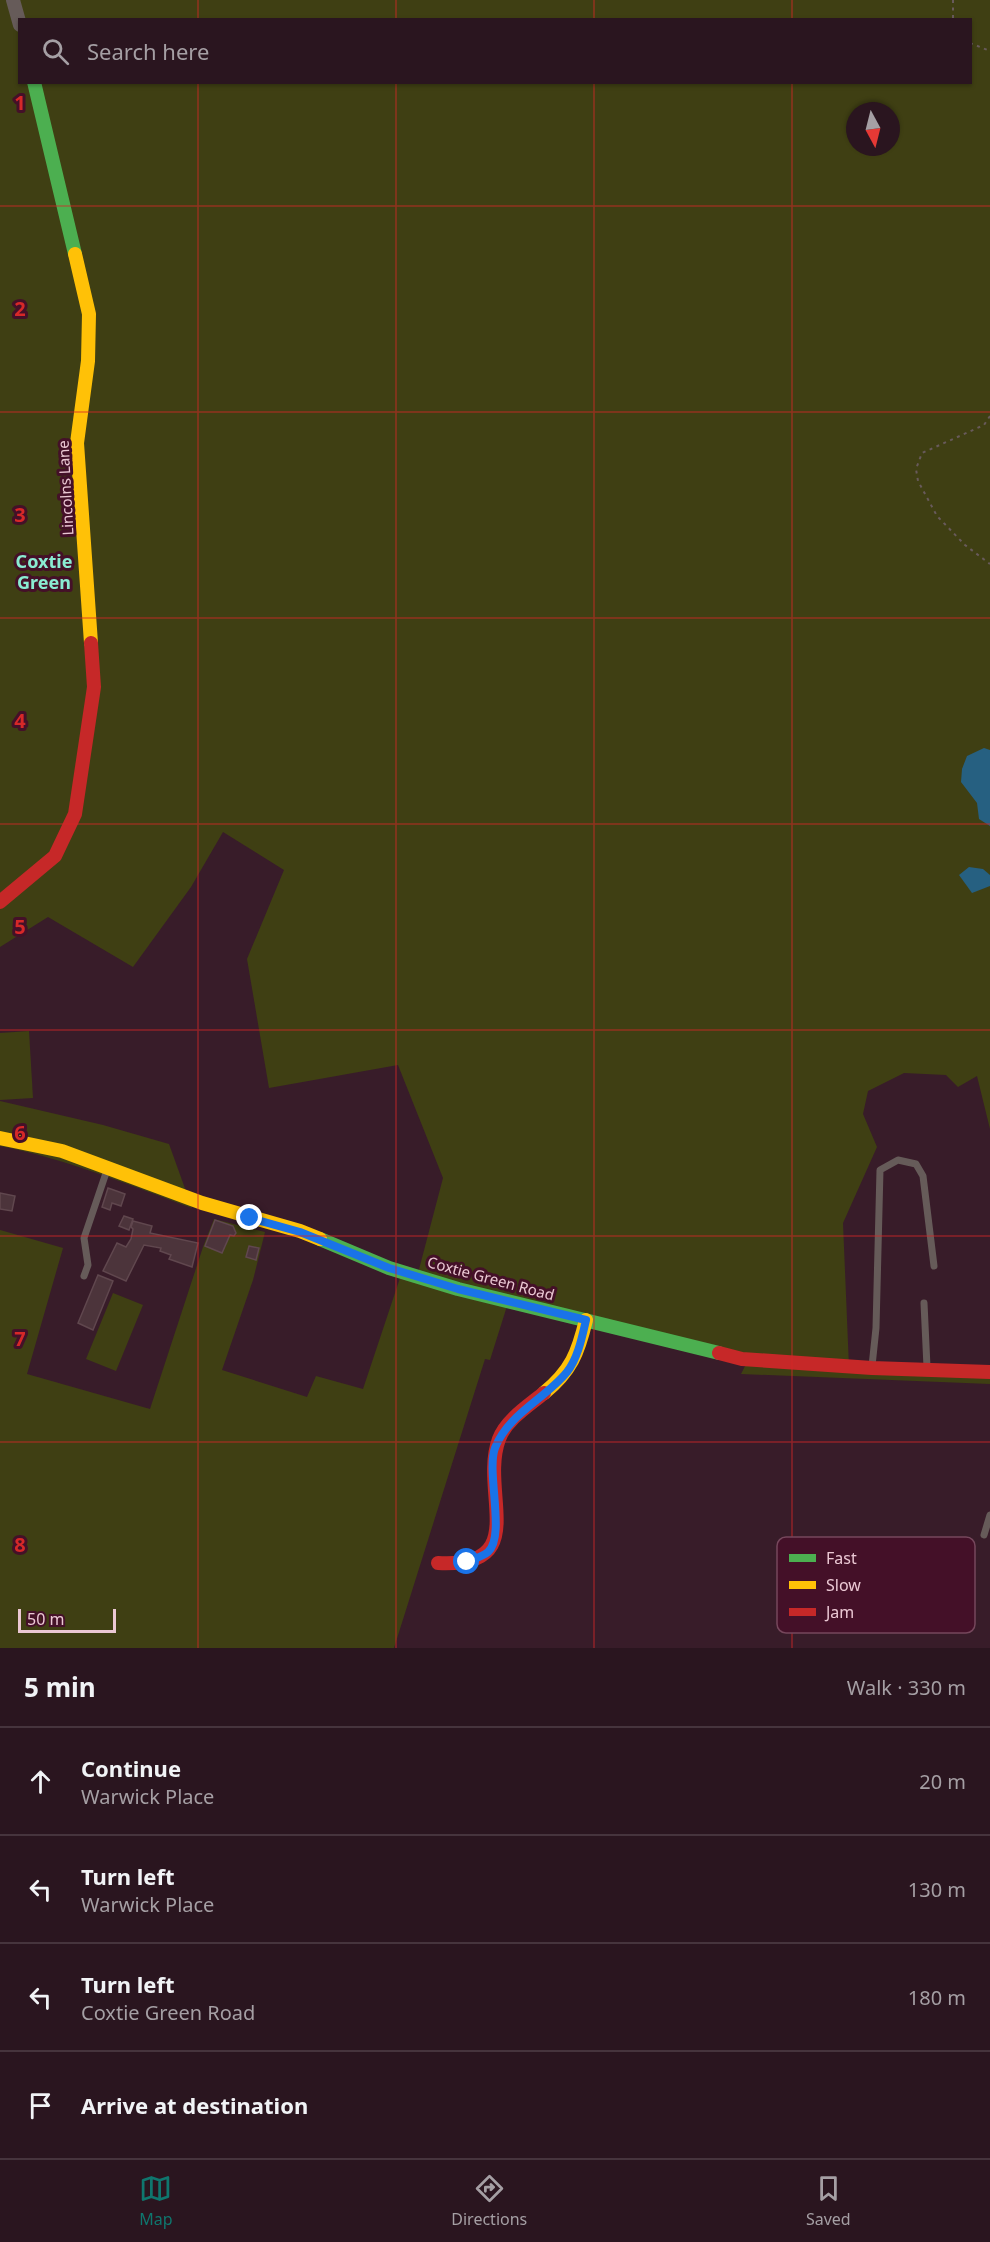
<!DOCTYPE html>
<html lang="en">
<head>
<meta charset="utf-8">
<style>
  :root { --surface:#2a151f; --page:#36222c; --text:#f1f3f6; --muted:#a59fa4; --line:#46343d; --accent:#0f766e }
  body { margin:0; font-family:"Noto Sans",sans-serif; background:var(--page); color:var(--text) }
  .compass { position:absolute; left:846px; top:102px; width:54px; height:54px; border-radius:50%; background:var(--surface); box-shadow:0 2px 4px #0004; rotate:173deg }
  .scale { position:absolute; left:18px; bottom:15px; width:98px; box-sizing:border-box; padding-left:6px; border:3px solid #ebc8d4; border-top:0; font-size:16px; line-height:21px; white-space:nowrap; color:#ebc8d4; -webkit-text-stroke:4px #441028; paint-order:stroke }
  .stop { position:absolute; width:18px; height:18px; margin:-14px; border:4px solid #1a73e8; border-radius:50%; background:#fff }
  .stop.end { background:#1a73e8; border-color:#fff; box-shadow:0 2px 6px #0008 }
  .list { margin:0; padding:0; list-style:none }
  h2 { display:flex; justify-content:space-between; align-items:center; height:78px; margin:0; padding:0 24px; font-size:26px }
  h2 small { font-size:20px; font-weight:400; color:var(--muted) }
  .list li { display:grid; grid-template-columns:39px 1fr auto; gap:18px; align-items:center; box-sizing:border-box; height:108px; padding:0 24px; border-top:2px solid var(--line) }
  .list b { display:block; font-size:22px; white-space:nowrap }
  .list p { margin:0; font-size:20px; white-space:nowrap; color:var(--muted) }
  .list em { font-size:20px; font-style:normal; color:var(--muted) }
  .icon { flex:none; width:33px; height:33px; fill:none; stroke:currentColor; stroke-width:2; stroke-linecap:round; stroke-linejoin:round }
  .map { position:relative; flex:none; width:990px; height:1648px; overflow:hidden }
  .search { position:absolute; background:var(--surface); box-shadow:0 2px 4px #0004; left:18px; right:18px; top:18px; height:66px; display:flex; align-items:center; gap:15px; box-sizing:border-box; padding:0 21px; border-radius:0px; color:var(--muted); font-size:22px }
  .sheet { height:510px; background:var(--surface) }
  nav { display:flex; justify-content:space-around; align-items:center; box-sizing:border-box; height:84px; border-top:2px solid var(--line); background:var(--surface); font-size:16px; color:var(--muted) }
  nav a { display:grid; justify-items:center; gap:3px }
  nav .on { color:var(--accent) }
  .map>svg:first-child { display:block }
  .green { fill:#3f3f13; fill-rule:evenodd }
  .water { fill:#266081 }
  .building { fill:#4c343b; stroke:#60474e; stroke-width:1.5 }
  .lines { fill:none; stroke-linecap:round; stroke-linejoin:round }
  .path { stroke:#685a5b; stroke-width:2; stroke-dasharray:3 4.5; stroke-linecap:butt }
  .lane { stroke:#665b59; stroke-width:7 }
  .street { stroke:#665b59; stroke-width:14 }
  .fast { stroke:#4caf50; stroke-width:14 }
  .slow { stroke:#ffc107; stroke-width:14 }
  .jam { stroke:#c62828; stroke-width:14 }
  .route { stroke:#1a73e8; stroke-width:8 }
  .grid { fill:none; stroke:#d62828; stroke-width:1.5; stroke-opacity:0.55 }
  .labels { text-anchor:middle; dominant-baseline:central; stroke-width:6; stroke-linejoin:round; paint-order:stroke }
  .street-label { font-size:15px; fill:#ebc8d4; stroke:#441028 }
  .quarter-label { font-size:18px; font-weight:bold; fill:#8aecd2; stroke:#441028 }
  .key { fill:#441028; stroke:#76475c; stroke-width:1.5 }
  .key-label { font-size:16px; fill:#ebc8d4 }
  .grid-label { font-size:20px; text-anchor:middle; font-weight:bold; fill:#d62828; stroke:#441028; stroke-width:6; stroke-linejoin:round; paint-order:stroke }
</style>
</head>
<body>
<div class="map">
<svg width="990" height="1648" viewBox="0 0 990 1648">
  <rect width="100%" height="100%" fill="#381c29"/>
  <g class="green">
    <path d="M0 0H990V1129L977 1076 958 1087 946 1075 904 1073 868 1091 863 1114 877 1147 843 1223 849 1367 990 1372V1384L741 1374 748 1360 417 1277 443 1178 398 1065 269 1088 247 959 284 870 223 832 191 887 133 967 48 917 0 947ZM20 20H970V82H20ZM855 111H891V147H855Z"/>
    <path d="M29 1031 33 1098 0 1100V1033Z"/>
    <path d="M0 1101 103 1125 169 1144 192 1208C129 1185 67 1159 0 1146Z"/>
    <path d="M214 1219 265 1232 253 1280 222 1370 307 1397 316 1376 363 1389 401 1275 507 1306 490 1360 485 1359 394 1648H0V1230L63 1248 27 1374 150 1409 203 1247Z"/>
    <path d="M113 1293 143 1305 116 1371 86 1359Z"/>
  </g>
  <g class="water">
    <path d="M984 748 990 750V826L979 819 977 803 961 782 962 769 967 756Z"/>
    <path d="M969 867 983 869 990 875V886L972 893 959 875Z"/>
  </g>
  <g class="building">
    <path d="M108 1188 125 1194 121 1206 112 1203 110 1210 102 1207Z"/>
    <path d="M0 1193 15 1196 12 1211 0 1209Z"/>
    <path d="M124 1216 133 1219 129 1230 119 1226Z"/>
    <path d="M215 1220 233 1226 236 1233 234 1236 230 1235 222 1253 205 1246Z"/>
    <path d="M133 1221 152 1226 150 1233 198 1243 192 1267 169 1259 171 1255 160 1251 161 1248 144 1245 126 1281 103 1271 117 1243 126 1247 131 1239 133 1229 131 1227Z"/>
    <path d="M249 1246 259 1248 256 1260 246 1257Z"/>
    <path d="M98 1275 113 1281 93 1330 78 1323Z"/>
  </g>
  <g class="lines">
    <g class="path">
      <path d="M953 0V20"/>
      <path d="M970 43 990 51"/>
      <path d="M990 416 984 425 922 453 916 469 918 481 937 516 965 545 990 564"/>
    </g>
    <g class="lane">
      <path d="M84 1276 88 1265 84 1238 107 1170"/>
      <path d="M924 1303 927 1367"/>
      <path d="M872 1366 876 1328 880 1170 898 1160 916 1164 923 1176 934 1266"/>
      <path d="M984 1535 990 1515"/>
    </g>
    <path class="street" d="M13 0 20 25"/>
    <g class="fast">
      <path d="M34 82 75 254"/>
      <path d="M320 1239 389 1268 458 1289 719 1353"/>
    </g>
    <g class="slow">
      <path d="M75 254 89 314 88 361 77 443 91 643"/>
      <path d="M0 1138 62 1151 202 1203 300 1231 320 1239"/>
      <path d="M544 1393C571 1371 578 1353 586 1320"/>
    </g>
    <g class="jam">
      <path d="M0 902 55 856 75 814 94 687 91 643"/>
      <path d="M719 1353 742 1359 872 1368 990 1372"/>
      <path d="M438 1563C533 1568 479 1493 499 1439 506 1420 528 1406 544 1393"/>
    </g>
  </g>
  <g class="lines">
    <path class="route" d="M250 1218 300 1232 389 1268 458 1289 586 1320C582 1337 578 1358 567 1372 545 1399 508 1414 495 1448 486 1472 506 1536 488 1552 482 1557 473 1559 467 1562"/>
  </g>
  <path class="grid" d="M198 0V20M396 0V20M594 0V20M792 0V20M198 82V1648M396 82V1648M594 82V1648M792 82V1648M0 206H990M0 412H990M0 618H990M0 824H990M0 1030H990M0 1236H990M0 1442H990"/>
  <g class="labels">
    <g class="street-label">
      <text transform="translate(65 488) rotate(-93)">Lincolns Lane</text>
      <text transform="translate(491 1278) rotate(15)">Coxtie Green Road</text>
    </g>
    <g class="quarter-label">
      <text x="44" y="561">Coxtie<tspan x="44" dy="21">Green</tspan></text>
    </g>
  </g>
  <rect x="777" y="1537" width="198" height="96" rx="9" class="key"/>
  <rect x="789" y="1554" width="27" height="8" fill="#4caf50"/>
  <rect x="789" y="1581" width="27" height="8" fill="#ffc107"/>
  <rect x="789" y="1608" width="27" height="8" fill="#c62828"/>
  <g class="key-label">
    <text x="826" y="1564">Fast</text>
    <text x="826" y="1591">Slow</text>
    <text x="826" y="1618">Jam</text>
  </g>
  <g class="grid-label">
    <text x="20" y="110">1</text>
    <text x="20" y="316">2</text>
    <text x="20" y="522">3</text>
    <text x="20" y="728">4</text>
    <text x="20" y="934">5</text>
    <text x="20" y="1140">6</text>
    <text x="20" y="1346">7</text>
    <text x="20" y="1552">8</text>
  </g>
</svg>
<svg class="compass" viewBox="-18 -18 36 36"><path d="M0-13l5 13h-10z" fill="#e53935"/><path d="M0 13l5-13h-10z" fill="#a59fa4"/></svg>
<div class="scale">50 m</div>
<div class="stop" style="left:467px;top:1562px"></div>
<div class="stop end" style="left:250px;top:1218px"></div>
<div class="search"><svg class="icon" aria-label="search" viewBox="0 0 24 24"><circle cx="10" cy="10" r="6"/><path d="M15 15l6 6"/></svg>Search here</div>
</div>
<section class="sheet">
<h2>5 min<small>Walk · 330 m</small></h2>
<ul class="list">
<li><svg class="icon" aria-label="ahead" viewBox="0 0 24 24"><path d="M12 20V5M6 11l6-6 6 6"/></svg><div><b>Continue</b><p>Warwick Place</p></div><em>20 m</em></li>
<li><svg class="icon" aria-label="left" viewBox="0 0 24 24"><path d="M17 20v-9H6M10 6l-5 5 5 5"/></svg><div><b>Turn left</b><p>Warwick Place</p></div><em>130 m</em></li>
<li><svg class="icon" aria-label="left" viewBox="0 0 24 24"><path d="M17 20v-9H6M10 6l-5 5 5 5"/></svg><div><b>Turn left</b><p>Coxtie Green Road</p></div><em>180 m</em></li>
<li><svg class="icon" aria-label="arrive" viewBox="0 0 24 24"><path d="M6 21V4h12l-3 4 3 4H6"/></svg><div><b>Arrive at destination</b></div></li>
</ul>
</section>
<nav>
<a class="on"><svg class="icon" aria-label="map" viewBox="0 0 24 24"><path d="M3 6l6-2 6 2 6-2v14l-6 2-6-2-6 2zM9 4v14M15 6v14"/></svg>Map</a>
<a><svg class="icon" aria-label="directions" viewBox="0 0 24 24"><path d="M12 3l9 9-9 9-9-9zM9 14v-3h6M13 9l2 2-2 2"/></svg>Directions</a>
<a><svg class="icon" aria-label="saved" viewBox="0 0 24 24"><path d="M7 4h10v16l-5-4-5 4z"/></svg>Saved</a>
</nav>
</body>
</html>
